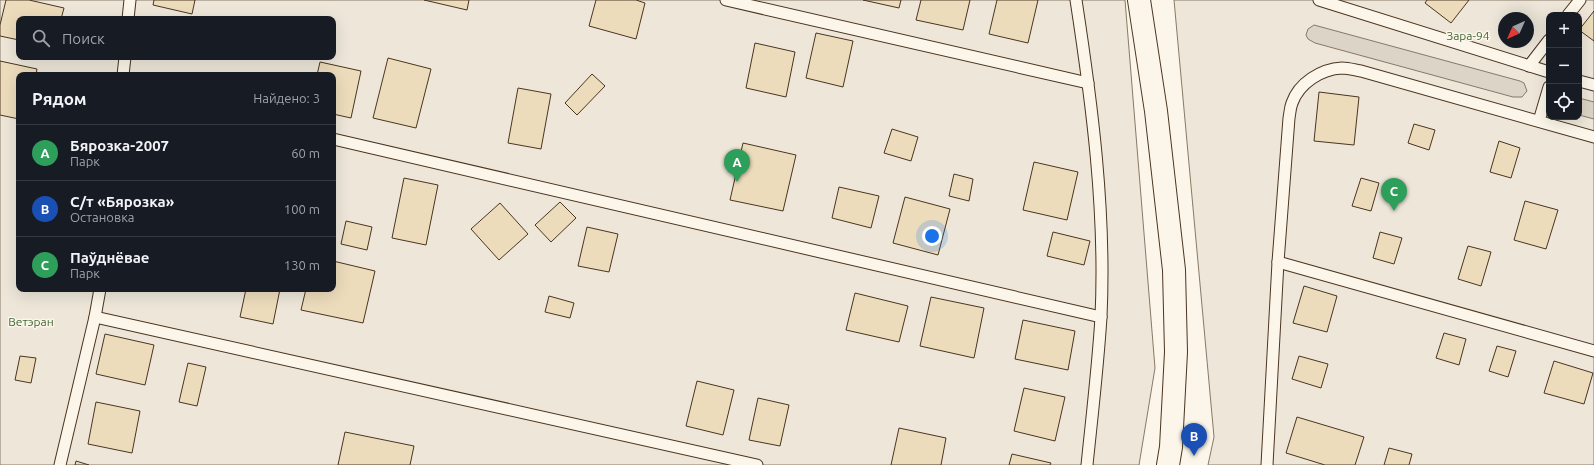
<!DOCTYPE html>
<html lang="ru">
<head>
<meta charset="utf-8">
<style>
  :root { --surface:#171b24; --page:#242831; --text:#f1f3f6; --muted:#9ea1a6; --line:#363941; --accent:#c62828 }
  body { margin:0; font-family:Ubuntu,sans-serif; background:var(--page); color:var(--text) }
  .controls { position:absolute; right:12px; top:12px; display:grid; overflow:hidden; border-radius:8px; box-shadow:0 4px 16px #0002 }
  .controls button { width:36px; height:36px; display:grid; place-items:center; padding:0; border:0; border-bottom:1px solid var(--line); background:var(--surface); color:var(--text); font:20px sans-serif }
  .compass { position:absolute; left:1498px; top:12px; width:36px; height:36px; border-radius:50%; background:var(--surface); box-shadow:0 4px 16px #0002; rotate:225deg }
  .you { position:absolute; left:932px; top:236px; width:14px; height:14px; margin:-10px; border:3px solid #fff; border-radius:50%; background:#1a73e8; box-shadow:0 0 0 6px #1a73e833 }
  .badge { display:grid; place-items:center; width:26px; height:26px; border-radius:50%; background:var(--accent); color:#fff; font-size:13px; font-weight:700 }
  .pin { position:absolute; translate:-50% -33px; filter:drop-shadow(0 1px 2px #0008) }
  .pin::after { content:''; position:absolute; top:21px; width:14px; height:12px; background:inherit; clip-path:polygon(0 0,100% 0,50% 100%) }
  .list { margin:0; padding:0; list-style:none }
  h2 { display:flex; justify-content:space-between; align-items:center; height:52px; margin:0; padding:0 16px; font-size:17px }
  h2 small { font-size:13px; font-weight:400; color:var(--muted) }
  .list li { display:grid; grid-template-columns:26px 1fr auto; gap:12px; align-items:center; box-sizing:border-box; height:56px; padding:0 16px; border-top:1px solid var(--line) }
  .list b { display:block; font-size:15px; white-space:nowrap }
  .list p { margin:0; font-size:13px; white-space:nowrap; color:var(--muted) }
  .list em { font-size:13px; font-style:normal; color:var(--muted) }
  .icon { flex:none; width:22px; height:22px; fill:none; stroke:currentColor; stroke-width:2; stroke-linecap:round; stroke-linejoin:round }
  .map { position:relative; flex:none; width:1594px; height:465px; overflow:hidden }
  .search { position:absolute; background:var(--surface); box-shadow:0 4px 16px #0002; left:16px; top:16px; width:320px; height:44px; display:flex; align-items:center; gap:10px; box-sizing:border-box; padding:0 14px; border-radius:8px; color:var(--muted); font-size:15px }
  .panel { position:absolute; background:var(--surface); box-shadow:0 4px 16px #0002; left:16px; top:72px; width:320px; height:220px; border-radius:8px }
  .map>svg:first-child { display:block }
  .green { fill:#ede6d9; stroke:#887966; fill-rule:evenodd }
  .water { fill:#dcd4c6; stroke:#887966 }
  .building { fill:#ecdcbc; stroke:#4a3520 }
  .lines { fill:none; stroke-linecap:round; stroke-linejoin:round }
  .service-casing { stroke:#4a3520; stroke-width:13 }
  .tertiary-casing { stroke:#4a3520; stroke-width:24 }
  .service { stroke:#fbf6e9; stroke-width:11 }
  .tertiary { stroke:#fbf6e9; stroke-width:22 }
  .labels { text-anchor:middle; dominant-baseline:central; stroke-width:3; stroke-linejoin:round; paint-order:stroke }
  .park-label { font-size:12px; fill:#436837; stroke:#fbf6e9 }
</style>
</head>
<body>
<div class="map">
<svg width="1594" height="465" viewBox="0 0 1594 465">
  <rect width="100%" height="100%" fill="#fbf6e9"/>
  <g class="green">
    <path d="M0 0H1125L1155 368 1139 465H0ZM19 19H333V57H19ZM19 75H333V289H19Z"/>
    <path d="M1174 0H1594V465H1208L1214 437ZM1549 15H1579V117H1549ZM1504 18H1528V42H1504Z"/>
  </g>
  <g class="water">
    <path d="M1314 25 1520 81 1524 83 1527 91 1522 97H1513L1315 43 1308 39 1306 35 1308 29Z"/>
    <path d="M1579 98 1594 102V119L1579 115Z"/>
  </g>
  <g class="building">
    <path d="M6 0H29L64 8 61 19H19V40L0 36V25Z"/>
    <path d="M154 0H195L192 14 153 5Z"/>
    <path d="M424 0H469L467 10Z"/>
    <path d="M596 0H636L645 3 636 39 589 26Z"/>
    <path d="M863 0H901L899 8Z"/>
    <path d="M921 0H970L963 30 916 20Z"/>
    <path d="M997 0H1038L1028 43 989 34Z"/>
    <path d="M1427 0H1469L1451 23 1425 3Z"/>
    <path d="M1594 11V41L1579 30Z"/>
    <path d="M816 33 853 41 843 87 806 78Z"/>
    <path d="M755 43 795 52 786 97 746 88Z"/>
    <path d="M388 58 431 69 416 128 373 118Z"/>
    <path d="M0 61 37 69 36 75H19V119L0 115Z"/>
    <path d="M320 62 361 71 351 118 333 114V75H317Z"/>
    <path d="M592 74 605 86 577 115 565 103Z"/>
    <path d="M518 88 551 94 541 149 508 143Z"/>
    <path d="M1319 92 1359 97 1354 145 1314 141Z"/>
    <path d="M1414 124 1435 130 1429 150 1408 143Z"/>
    <path d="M892 129 918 137 911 161 884 153Z"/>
    <path d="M1499 141 1520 148 1511 178 1490 172Z"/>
    <path d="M743 143 796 155 783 211 730 200Z"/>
    <path d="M1034 162 1078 172 1067 220 1023 210Z"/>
    <path d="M954 174 973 179 969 201 949 196Z"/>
    <path d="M404 178 438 185 426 245 392 238Z"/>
    <path d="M1361 178 1379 183 1371 211 1352 206Z"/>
    <path d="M839 187 879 196 871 228 832 218Z"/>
    <path d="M905 197 950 209 938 255 893 243Z"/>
    <path d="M1525 201 1558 210 1546 249 1514 240Z"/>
    <path d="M560 202 576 218 551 242 535 225Z"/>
    <path d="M500 203 528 234 499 260 471 229Z"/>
    <path d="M346 221 372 227 367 250 341 244Z"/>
    <path d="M587 227 618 234 609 272 578 266Z"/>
    <path d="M1053 232 1090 241 1084 265 1047 256Z"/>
    <path d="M1380 232 1402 238 1394 264 1373 258Z"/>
    <path d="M1468 246 1491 252 1481 286 1458 279Z"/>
    <path d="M333 261 375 271 363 323 301 310 306 289H333Z"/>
    <path d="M1304 286 1337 296 1327 332 1293 323Z"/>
    <path d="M246 289H280L273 324 240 317Z"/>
    <path d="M855 293 908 306 899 342 846 330Z"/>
    <path d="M549 296 574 303 570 318 545 312Z"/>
    <path d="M931 297 984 308 974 358 920 346Z"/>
    <path d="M1023 320 1075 331 1068 370 1015 359Z"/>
    <path d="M1444 333 1466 339 1459 365 1436 358Z"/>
    <path d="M105 334 154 345 145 385 96 374Z"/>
    <path d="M1497 346 1516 351 1508 377 1489 371Z"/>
    <path d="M20 356 36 358 31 383 15 380Z"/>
    <path d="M1299 356 1328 364 1321 388 1292 379Z"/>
    <path d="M1554 361 1593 373 1584 404 1544 393Z"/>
    <path d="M188 363 206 367 197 406 179 402Z"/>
    <path d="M697 381 734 390 723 435 686 426Z"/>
    <path d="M1024 388 1065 397 1055 441 1014 431Z"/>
    <path d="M758 398 789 405 780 446 749 440Z"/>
    <path d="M96 402 140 411 132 453 88 444Z"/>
    <path d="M1297 417 1364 437 1355 465H1325L1286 453Z"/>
    <path d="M899 428 946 438 941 465H891Z"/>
    <path d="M345 432 414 446 410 465H338Z"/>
    <path d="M1389 448 1412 454 1409 465H1384Z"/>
    <path d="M1012 454 1051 463 1050 465H1009Z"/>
    <path d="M76 461 89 465H75Z"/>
  </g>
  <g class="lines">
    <g class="service-casing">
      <g id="service">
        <path d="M726 0 1088 83"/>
        <path d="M1076 0C1092 104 1106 211 1101 317 1098 366 1092 416 1087 465"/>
        <path d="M1319 0 1549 72"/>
        <path d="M1568 15 1580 0"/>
        <path d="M128 19 130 0"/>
        <path d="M1529 66 1549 40"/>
        <path d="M123 75 125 57"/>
        <path d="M1579 81 1594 85"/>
        <path d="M1539 121 1549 87"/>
        <path d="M333 139 1101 317"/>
        <path d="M1278 262 1594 351"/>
        <path d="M95 317 757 465"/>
        <path d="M60 465 95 317 100 289"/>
        <path d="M1267 465 1278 262 1289 118C1290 113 1290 108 1292 103 1299 83 1321 69 1342 68 1348 68 1355 70 1361 71L1594 137"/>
      </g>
    </g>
    <g class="tertiary-casing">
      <path id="tertiary" d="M1139 0 1156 111 1174 270 1176 352 1171 447 1168 465"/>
    </g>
    <use href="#service" class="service"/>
    <use href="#tertiary" class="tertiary"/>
  </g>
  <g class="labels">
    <g class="park-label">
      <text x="1468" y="35">Зара-94</text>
      <text x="31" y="321">Ветэран</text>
    </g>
  </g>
</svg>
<div class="controls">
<button>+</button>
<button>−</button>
<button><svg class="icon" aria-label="locate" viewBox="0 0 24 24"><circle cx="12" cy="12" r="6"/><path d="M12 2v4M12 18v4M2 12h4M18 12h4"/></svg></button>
</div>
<svg class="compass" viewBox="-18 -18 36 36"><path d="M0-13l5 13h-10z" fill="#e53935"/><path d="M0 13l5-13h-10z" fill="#9ea1a6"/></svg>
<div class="you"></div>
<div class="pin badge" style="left:737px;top:182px;background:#2e9e5b">A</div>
<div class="pin badge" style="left:1194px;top:456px;background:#1a4fb4">B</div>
<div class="pin badge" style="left:1394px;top:211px;background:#2e9e5b">C</div>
<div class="search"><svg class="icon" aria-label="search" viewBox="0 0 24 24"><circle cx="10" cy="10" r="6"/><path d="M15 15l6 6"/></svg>Поиск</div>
<section class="panel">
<h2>Рядом<small>Найдено: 3</small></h2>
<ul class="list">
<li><span class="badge" style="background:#2e9e5b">A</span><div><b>Бярозка-2007</b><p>Парк</p></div><em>60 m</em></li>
<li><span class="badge" style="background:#1a4fb4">B</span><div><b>С/т «Бярозка»</b><p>Остановка</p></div><em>100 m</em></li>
<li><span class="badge" style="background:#2e9e5b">C</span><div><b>Паўднёвае</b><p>Парк</p></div><em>130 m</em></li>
</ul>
</section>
</div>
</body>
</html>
